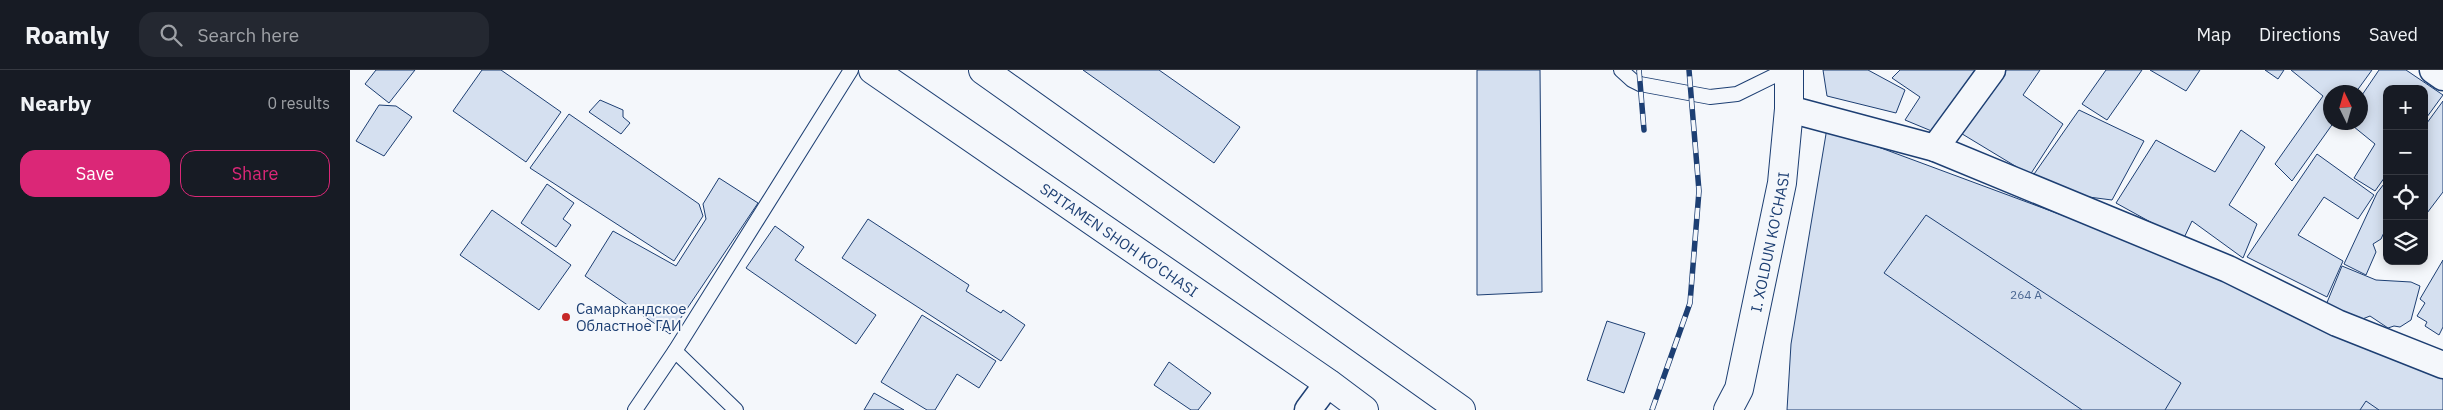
<!DOCTYPE html>
<html lang="en">
<head>
<meta charset="utf-8">
<style>
  :root { --surface:#171b24; --page:#242831; --text:#f1f3f6; --muted:#9ea1a6; --line:#363941; --accent:#db2777 }
  body { margin:0; font-family:"IBM Plex Sans",sans-serif; background:var(--page); color:var(--text) }
  .controls { position:absolute; right:15px; top:15px; display:grid; overflow:hidden; border-radius:10px; box-shadow:0 2px 12px #0003 }
  .controls button { width:45px; height:45px; display:grid; place-items:center; padding:0; border:0; border-bottom:1px solid var(--line); background:var(--surface); color:var(--text); font:25px sans-serif }
  .compass { position:absolute; left:1973px; top:15px; width:45px; height:45px; border-radius:50%; background:var(--surface); box-shadow:0 2px 12px #0003; rotate:355deg }
  .list { margin:0; padding:0; list-style:none }
  h2 { display:flex; justify-content:space-between; align-items:center; height:65px; margin:0; padding:0 20px; font-size:21px }
  h2 small { font-size:16px; font-weight:400; color:var(--muted) }
  .actions { display:flex; gap:10px; padding:15px 20px }
  .actions a { flex:1; padding:11px 0; border:1px solid var(--accent); border-radius:15px; text-align:center; font-size:18px; color:var(--accent) }
  .actions .main { background:var(--accent); color:#fff }
  .icon { flex:none; width:28px; height:28px; fill:none; stroke:currentColor; stroke-width:2; stroke-linecap:round; stroke-linejoin:round }
  .map { position:relative; flex:none; width:2093px; height:340px; overflow:hidden }
  header { display:flex; align-items:center; gap:30px; box-sizing:border-box; height:70px; padding:0 25px; background:var(--surface); border-bottom:1px solid var(--line) }
  header strong { font-size:24px }
  nav { display:flex; gap:28px; margin-inline-start:auto; font-size:18px }
  .search { width:350px; height:45px; background:var(--page); display:flex; align-items:center; gap:12px; box-sizing:border-box; padding:0 18px; border-radius:15px; color:var(--muted); font-size:19px }
  main { display:flex }
  aside { flex:1; background:var(--surface) }
  .map>svg:first-child { display:block }
  .building { fill:#d5e0f0; stroke:#1d3f73 }
  .lines { fill:none; stroke-linecap:round; stroke-linejoin:round }
  .service-casing { stroke:#1d3f73; stroke-width:16 }
  .minor-casing { stroke:#1d3f73; stroke-width:29 }
  .tertiary-casing { stroke:#1d3f73; stroke-width:30 }
  .primary-casing { stroke:#1d3f73; stroke-width:30 }
  .service { stroke:#f4f7fb; stroke-width:14 }
  .minor { stroke:#f4f7fb; stroke-width:26 }
  .tertiary { stroke:#f4f7fb; stroke-width:28 }
  .primary { stroke:#f4f7fb; stroke-width:28 }
  .rail-casing { stroke:#1d3f73; stroke-width:5.5 }
  .rail { stroke:#f4f7fb; stroke-width:4; stroke-dasharray:11; stroke-linecap:butt }
  .poi-dot { fill:#c62828; stroke:#f4f7fb; stroke-width:2 }
  .labels { text-anchor:middle; dominant-baseline:central; stroke-width:4; stroke-linejoin:round; paint-order:stroke }
  .number-label { font-size:12px; fill:#4b6792 }
  .street-label { font-size:15px; fill:#1d3f73; stroke:#f4f7fb }
  .poi-label { font-size:15px; fill:#1d3f73; stroke:#f4f7fb; text-anchor:start }
</style>
</head>
<body>
<header>
<strong>Roamly</strong>
<div class="search"><svg class="icon" aria-label="search" viewBox="0 0 24 24"><circle cx="10" cy="10" r="6"/><path d="M15 15l6 6"/></svg>Search here</div>
<nav><a>Map</a><a>Directions</a><a>Saved</a></nav>
</header>
<main>
<aside>
<h2>Nearby<small>0 results</small></h2>
<ul class="list">
</ul>
<div class="actions"><a class="main">Save</a><a>Share</a></div>
</aside>
<div class="map">
<svg width="2093" height="340" viewBox="0 0 2093 340">
  <rect width="100%" height="100%" fill="#f4f7fb"/>
  <g class="building">
    <path d="M26 0H65L39 33 15 14Z"/>
    <path d="M132 0H151L211 42 176 92 103 41Z"/>
    <path d="M733 0H809L890 57 864 93Z"/>
    <path d="M1127 0H1190L1192 222 1127 225Z"/>
    <path d="M1473 0H1518L1555 20 1546 43 1477 26Z"/>
    <path d="M1550 0H1625L1629 4 1584 62 1555 50 1570 27 1542 8Z"/>
    <path d="M1649 0H1690L1673 25 1713 54 1680 105 1604 59Z"/>
    <path d="M1756 0H1792L1757 50 1732 34Z"/>
    <path d="M1800 0H1850L1836 21Z"/>
    <path d="M1915 0H1934L1928 9Z"/>
    <path d="M1941 0H2022L2006 22H1980V52H1984L1942 111 1925 94 1973 26Z"/>
    <path d="M2029 0H2056L2093 25 2074 51V19H2037V104L2025 121 2004 108 2025 74 1998 52H2010V28Z"/>
    <path d="M250 30 273 40V47L280 53 271 64 239 42Z"/>
    <path d="M2093 31V122L2074 147V57Z"/>
    <path d="M29 35 46 36 62 47 34 86 6 71Z"/>
    <path d="M1729 40 1794 71 1762 130 1715 124 1682 107Z"/>
    <path d="M219 44 349 134 353 146 324 191 180 98Z"/>
    <path d="M1477 58 1790 174 2093 309V340H1437L1441 274Z"/>
    <path d="M1891 60 1915 77 1879 135 1907 154 1893 188 1842 151 1833 170 1766 133 1806 70 1865 102Z"/>
    <path d="M1967 84 2024 125 2008 149 1974 127 1948 165 1993 191 1977 227 1897 187Z"/>
    <path d="M369 108 408 133 320 264 235 206 263 161 326 196 356 149 353 134Z"/>
    <path d="M2037 110V156L2031 169 2023 174 2026 182 2016 205 1994 194 2027 123Z"/>
    <path d="M197 114 224 133 213 149 221 155 206 177 171 153Z"/>
    <path d="M142 140 221 195 189 240 110 185Z"/>
    <path d="M1576 145 1831 313 1815 340H1732L1534 203Z"/>
    <path d="M518 149 619 215 616 221 651 243 653 240 675 255 651 291 492 188Z"/>
    <path d="M425 156 454 177 445 190 526 245 506 274 396 198Z"/>
    <path d="M2093 190V257L2089 265 2075 256 2077 252 2067 246 2075 233 2070 229Z"/>
    <path d="M1992 196 2026 210 2061 212 2070 216 2061 250 2050 257 2044 256 2038 258 2020 246 2010 250 1976 235Z"/>
    <path d="M572 245 646 291 629 318 607 304 585 340H577L531 312Z"/>
    <path d="M1257 251 1295 263 1274 323 1237 310Z"/>
    <path d="M819 292 861 323 848 340H841L804 315Z"/>
    <path d="M524 323 554 340H514Z"/>
    <path d="M2016 331 2029 340H2010Z"/>
  </g>
  <g class="lines">
    <g class="service-casing">
      <g id="service">
        <path d="M1271 0 1282 10 1290 14 1360 27 1387 24 1436 0"/>
        <path d="M325 281 386 340"/>
        <path d="M285 340 325 281 501 0"/>
      </g>
    </g>
    <g class="minor-casing">
      <g id="minor">
        <path d="M2083 0 2093 7"/>
        <path d="M1439 39 1585 78 1878 199 1987 253 2093 295"/>
        <path d="M1585 78 1642 0"/>
        <path d="M958 340 978 313"/>
      </g>
    </g>
    <g class="tertiary-casing">
      <g id="tertiary">
        <path id="s1" d="M1378 340 1389 319 1432 113 1439 39V0"/>
      </g>
    </g>
    <g class="primary-casing">
      <g id="primary">
        <path id="s2" d="M523 0 978 313 1014 340"/>
        <path d="M633 0 1111 340"/>
      </g>
    </g>
    <use href="#service" class="service"/>
    <use href="#minor" class="minor"/>
    <use href="#tertiary" class="tertiary"/>
    <use href="#primary" class="primary"/>
    <g class="rail-casing">
      <g id="rail">
        <path d="M1289 0 1294 60"/>
        <path d="M1302 340 1340 233 1349 121 1339 0"/>
      </g>
    </g>
    <use href="#rail" class="rail"/>
  </g>
  <circle class="poi-dot" cx="216" cy="247" r="5"/>
  <g class="labels">
    <g class="number-label">
      <text x="1676" y="224">264 A</text>
    </g>
    <g class="street-label">
      <text stroke="none"><textPath href="#s2" startOffset="299">SPITAMEN SHOH KO'CHASI</textPath></text>
      <text stroke="none"><textPath href="#s1" startOffset="174">I. XOLDUN KO'CHASI</textPath></text>
    </g>
    <g class="poi-label">
      <text x="226" y="238">Самаркандское<tspan x="226" dy="17">Областное ГАИ</tspan></text>
    </g>
  </g>
</svg>
<div class="controls">
<button>+</button>
<button>−</button>
<button><svg class="icon" aria-label="locate" viewBox="0 0 24 24"><circle cx="12" cy="12" r="6"/><path d="M12 2v4M12 18v4M2 12h4M18 12h4"/></svg></button>
<button><svg class="icon" aria-label="layers" viewBox="0 0 24 24"><path d="M12 4l9 5-9 5-9-5zM3 14l9 5 9-5"/></svg></button>
</div>
<svg class="compass" viewBox="-18 -18 36 36"><path d="M0-13l5 13h-10z" fill="#e53935"/><path d="M0 13l5-13h-10z" fill="#9ea1a6"/></svg>
</div>
</main>
</body>
</html>
